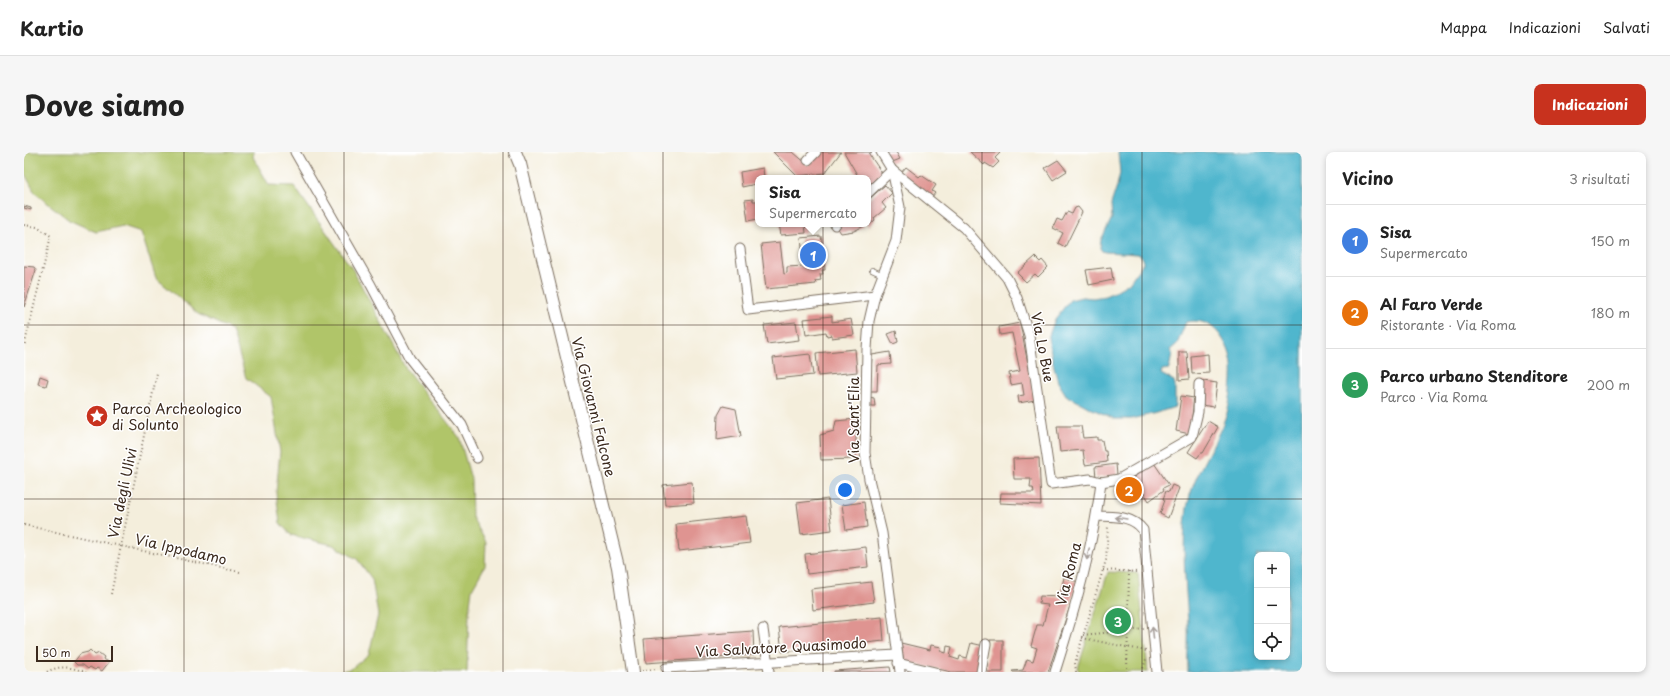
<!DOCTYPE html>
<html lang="it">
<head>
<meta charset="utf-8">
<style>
  :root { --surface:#fff; --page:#f6f6f6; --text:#222; --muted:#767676; --line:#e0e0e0; --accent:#c8321e }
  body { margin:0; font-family:"Playpen Sans",sans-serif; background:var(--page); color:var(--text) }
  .controls { position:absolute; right:12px; bottom:12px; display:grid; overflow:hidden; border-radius:8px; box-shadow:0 2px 6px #0003 }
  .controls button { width:36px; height:36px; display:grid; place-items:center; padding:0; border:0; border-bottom:1px solid var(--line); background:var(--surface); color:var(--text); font:20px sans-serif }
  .scale { position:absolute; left:12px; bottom:10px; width:77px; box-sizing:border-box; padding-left:4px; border:2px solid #3b2a1e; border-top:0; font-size:11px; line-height:14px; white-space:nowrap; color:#3b2a1e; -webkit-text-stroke:3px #fff; paint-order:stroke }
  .you { position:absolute; left:821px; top:338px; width:14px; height:14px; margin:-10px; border:3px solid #fff; border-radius:50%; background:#1a73e8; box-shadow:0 0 0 6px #1a73e833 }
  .badge { display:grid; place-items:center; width:26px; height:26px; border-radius:50%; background:var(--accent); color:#fff; font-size:13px; font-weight:700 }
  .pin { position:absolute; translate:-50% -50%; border:2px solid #fff; box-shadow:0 1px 4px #0006 }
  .popup { position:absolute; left:731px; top:23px; width:116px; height:52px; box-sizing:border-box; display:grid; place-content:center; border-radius:8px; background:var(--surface); filter:drop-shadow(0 1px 3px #0005); font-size:13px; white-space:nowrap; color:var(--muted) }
  .popup b { font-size:15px; color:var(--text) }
  .popup::after { content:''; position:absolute; left:50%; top:100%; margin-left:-8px; border:8px solid transparent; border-top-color:var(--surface) }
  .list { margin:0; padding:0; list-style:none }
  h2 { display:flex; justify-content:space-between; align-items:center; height:52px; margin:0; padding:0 16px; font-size:17px }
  h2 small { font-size:13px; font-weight:400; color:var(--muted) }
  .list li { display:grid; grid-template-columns:26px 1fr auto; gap:12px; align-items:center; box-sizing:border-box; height:72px; padding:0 16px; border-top:1px solid var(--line) }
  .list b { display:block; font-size:15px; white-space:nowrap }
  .list p { margin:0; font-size:13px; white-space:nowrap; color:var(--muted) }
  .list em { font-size:13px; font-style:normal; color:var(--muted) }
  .icon { flex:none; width:22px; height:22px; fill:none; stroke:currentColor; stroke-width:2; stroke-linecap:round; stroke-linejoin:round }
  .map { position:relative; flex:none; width:1278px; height:520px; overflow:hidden; border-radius:8px }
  header { display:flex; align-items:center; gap:24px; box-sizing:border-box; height:56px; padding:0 20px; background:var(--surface); border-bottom:1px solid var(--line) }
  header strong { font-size:19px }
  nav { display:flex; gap:22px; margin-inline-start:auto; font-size:14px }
  .intro { display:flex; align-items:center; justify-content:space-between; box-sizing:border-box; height:96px; padding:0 24px }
  h1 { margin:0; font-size:28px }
  .button { padding:10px 18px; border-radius:8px; background:var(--accent); color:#fff; font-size:14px; font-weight:700 }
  main { display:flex; gap:24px; padding:0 24px }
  aside { flex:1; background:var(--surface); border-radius:8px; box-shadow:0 2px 6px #0003 }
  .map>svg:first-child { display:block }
  .green { fill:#b0c569; stroke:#767844 }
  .water { fill:#4fb6cd; stroke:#457076; fill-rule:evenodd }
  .building { fill:#df9491 }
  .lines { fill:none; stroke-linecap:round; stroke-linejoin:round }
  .service-casing { stroke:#7c6f60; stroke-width:6 }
  .minor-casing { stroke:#7c6f60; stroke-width:11 }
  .tertiary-casing { stroke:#7c6f60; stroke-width:14 }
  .path { stroke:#7c6f60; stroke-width:2; stroke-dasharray:1 3; stroke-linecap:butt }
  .service { stroke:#fff; stroke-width:4.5 }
  .minor { stroke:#fff; stroke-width:9 }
  .tertiary { stroke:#fff; stroke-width:12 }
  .oneway { stroke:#a79f9a }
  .grid { fill:none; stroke:#3b2a1e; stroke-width:1; stroke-opacity:0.55 }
  .labels { text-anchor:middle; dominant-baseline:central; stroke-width:3; stroke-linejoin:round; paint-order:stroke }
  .street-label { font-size:14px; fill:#3b2a1e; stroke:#fff }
  .poi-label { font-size:14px; fill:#3b2a1e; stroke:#fff; text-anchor:start }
</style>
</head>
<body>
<header>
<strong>Kartio</strong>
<nav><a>Mappa</a><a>Indicazioni</a><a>Salvati</a></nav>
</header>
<div class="intro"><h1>Dove siamo</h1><a class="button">Indicazioni</a></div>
<main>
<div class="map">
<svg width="1278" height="520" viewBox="0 0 1278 520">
  <rect width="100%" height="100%" fill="#fff"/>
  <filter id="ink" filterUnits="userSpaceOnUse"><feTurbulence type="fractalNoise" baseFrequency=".025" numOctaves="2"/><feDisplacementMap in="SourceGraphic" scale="8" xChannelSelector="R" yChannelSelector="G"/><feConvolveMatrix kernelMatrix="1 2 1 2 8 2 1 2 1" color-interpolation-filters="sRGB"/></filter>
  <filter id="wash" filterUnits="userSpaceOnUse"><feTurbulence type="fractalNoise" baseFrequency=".012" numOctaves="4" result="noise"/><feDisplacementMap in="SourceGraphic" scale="16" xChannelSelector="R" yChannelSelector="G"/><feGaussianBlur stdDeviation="0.9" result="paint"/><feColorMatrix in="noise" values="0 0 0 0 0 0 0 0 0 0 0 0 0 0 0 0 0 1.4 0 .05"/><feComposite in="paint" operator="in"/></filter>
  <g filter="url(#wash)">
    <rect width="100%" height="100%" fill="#f4eedc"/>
    <g class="green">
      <path d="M0 0H230L229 5 245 33 270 34 329 118 382 217 435 285 447 327 448 365 462 390 461 414 448 437 445 460 443 520H315L328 516 345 502 354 463 348 427 333 407 309 393 267 383 256 371 252 341 256 300 247 245 222 226 208 178 174 162 132 126 117 80 99 74 72 80 45 68 11 41 0 20Z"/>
      <path d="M1084 420 1114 421 1124 520H1055L1054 516Z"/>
    </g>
    <path class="water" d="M1094 0H1278V520H1164C1163 504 1165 488 1164 471 1162 434 1157 394 1163 356 1169 321 1192 294 1203 261 1206 250 1207 239 1208 228 1209 210 1207 198 1196 183 1187 171 1176 167 1162 170L1153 192 1146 198 1148 202 1145 217 1138 218 1137 222 1150 229 1151 233V255L1132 261 1107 267H1091L1066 256 1042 243 1034 230 1030 215 1024 186 1031 167 1046 148 1058 145 1069 146 1081 144 1090 140 1105 131 1119 111V106L1114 102 1081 100 1078 99 1076 96 1077 88 1088 66 1087 52 1093 34 1096 21ZM1233 403H1263V505H1233Z"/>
    <g id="blocks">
      <g class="building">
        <path d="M749 0H769L784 13 796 0H817L801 21 773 24Z"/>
        <path d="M820 0H848L845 2 858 21 844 34V26H835Z"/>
        <path d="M861 0H872L876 7 866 11Z"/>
        <path d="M946 0H974L976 1 971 6 975 10 969 16 961 11 960 13Z"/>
        <path d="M1034 8 1043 19 1029 28 1021 16Z"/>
        <path d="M882 15 895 25 897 23 912 33 908 39 911 41 908 45 876 22Z"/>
        <path d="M739 16 740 26H734V28L732 29V32H734V37L732 32 718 35 716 20Z"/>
        <path d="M861 33 868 41 858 51 862 56 850 66 851 68 844 74 843 72H844V48Z"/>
        <path d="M729 47V49H734V67L724 69 721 48Z"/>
        <path d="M0 54 7 56V58L0 56Z"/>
        <path d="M1054 55 1058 60 1041 95 1034 91 1039 81 1029 76 1033 67 1038 69 1043 60 1048 62 1051 56Z"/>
        <path d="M755 72H781L782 81 757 83Z"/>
        <path d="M816 72H838L840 74 830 79 817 81 813 75Z"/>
        <path d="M797 84 801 118H798L799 122H796L797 128 791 129 792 132 742 137 737 92 756 90 760 122 763 121V115L780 114 777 86Z"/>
        <path d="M1011 105 1016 110 1018 108 1024 115 1014 125 1011 122 1002 130 993 121Z"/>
        <path d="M0 114 10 115 12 118 0 155Z"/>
        <path d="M1087 115 1089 128 1065 133 1062 118Z"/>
        <path d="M808 164V170L827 167 830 183 808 186V183L803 184 802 180 782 183 780 167Z"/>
        <path d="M772 170 775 188 743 192 740 173Z"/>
        <path d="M996 171 1011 248 995 251 994 244 1000 243 998 231 987 233 985 221 996 219 988 181 976 183 975 175Z"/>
        <path d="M872 179 874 190 869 192 864 182Z"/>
        <path d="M831 197 833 220 794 224 792 201Z"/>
        <path d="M866 200 867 212 854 213 853 239H846L848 203Z"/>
        <path d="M1155 200H1163L1165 227 1155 228Z"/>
        <path d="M786 202 789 223 752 227 749 206Z"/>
        <path d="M1184 202 1185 221 1168 222 1167 204Z"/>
        <path d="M16 224 24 227 22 234 14 232Z"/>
        <path d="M1179 229 1193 231 1190 255 1177 253Z"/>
        <path d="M1157 244 1170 246 1166 282 1152 279Z"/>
        <path d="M845 245 850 246 851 254H845Z"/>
        <path d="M699 254 712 257 717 284 693 288 694 263Z"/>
        <path d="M832 267V307L797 308 796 283 810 279 812 269Z"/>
        <path d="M1184 269 1194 275 1179 301H1177L1173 306 1164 300Z"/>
        <path d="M1033 274H1057L1059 286 1073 285V288H1078L1080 299H1082L1083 310 1061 313 1059 298 1036 300Z"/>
        <path d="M1015 306 1017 353 976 351 977 341H1010L1009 336H1006L1007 327H990L989 307Z"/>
        <path d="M1130 311 1145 333 1139 336 1140 338 1125 349 1120 341 1118 342 1113 336 1097 347 1091 338Z"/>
        <path d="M1092 312 1093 323 1072 326 1071 315Z"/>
        <path d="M668 330 670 351 641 353 639 333Z"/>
        <path d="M1148 333 1155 336 1144 366 1136 362 1141 348 1139 347 1142 339 1145 340Z"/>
        <path d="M804 347 808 378 777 382 773 351Z"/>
        <path d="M840 350 843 375 822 378 818 353Z"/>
        <path d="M722 364 726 391 655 399 652 372Z"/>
        <path d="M842 395 844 415 783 422 781 402Z"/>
        <path d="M1040 425 1054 430 1024 520H989L988 519 999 518 1003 507 1009 509 1013 496 1007 494 1013 473H1019L1024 453 1015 452 1016 444 1036 445Z"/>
        <path d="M847 430 850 450 789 458 787 437Z"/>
        <path d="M858 465 860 489 758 500 755 475Z"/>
        <path d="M729 479 730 503 622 511 620 487Z"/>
        <path d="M966 488H979V520H962Z"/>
        <path d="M877 491 906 498 907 493 917 495 916 499 922 501 923 494 928 495 926 505 935 508 936 504 943 506 947 491 960 494 953 520H928L880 510Z"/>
        <path d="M66 498 71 503 75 501 80 505 79 507 85 510 78 519 73 516 71 518 66 515 64 517 59 513H53L50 510 56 502 64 500Z"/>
        <path d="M866 515 867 520H810V519Z"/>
      </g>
    </g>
  </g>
  <g filter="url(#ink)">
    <use href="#blocks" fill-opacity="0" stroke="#7c6f60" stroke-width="1"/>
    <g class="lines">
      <g class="service-casing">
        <path id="service" d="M848 118 859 123"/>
      </g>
      <g class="minor-casing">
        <g id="minor">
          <path d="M271 0 347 133 386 207 438 273 453 306"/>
          <path d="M857 0 868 18 940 76 983 126 993 146 1005 183 1027 332 1066 327 1077 330 1095 327 1168 285 1174 260 1175 232"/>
          <path d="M784 8 792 0"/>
          <path d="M868 18 876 55 872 89 851 143 845 169 843 197 841 301 845 327 858 381 876 520"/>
          <path d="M844 41 868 18"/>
          <path d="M811 73 812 72"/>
          <path d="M716 97 724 158 851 143"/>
          <path d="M1073 364C1090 365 1108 363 1119 378L1133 520"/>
          <path d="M739 477 745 520"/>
          <path d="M874 511 911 520"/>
          <path d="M642 516 873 503"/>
          <path d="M957 520 962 492"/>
          <path d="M1031 520C1051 457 1069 395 1077 330"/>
        </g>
      </g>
      <g class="tertiary-casing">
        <path id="tertiary" d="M491 0 496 12 594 415 609 520"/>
      </g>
      <g class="path">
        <path d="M0 73 13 75 27 84 0 195"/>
        <path d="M0 373 216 420"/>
        <path d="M1079 418 1114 420"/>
        <path d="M87 442 133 221"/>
        <path d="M1059 483 1120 477"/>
        <path d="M1058 486 1122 499"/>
        <path d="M618 518 634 517"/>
        <path d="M23 520C36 512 49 516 62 520"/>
        <path d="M1052 520 1051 511 1082 408 1084 374"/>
        <path d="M1103 520 1105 419"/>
        <path d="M1118 520 1122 507"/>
      </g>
      <use href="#service" class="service"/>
      <use href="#minor" class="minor"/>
      <use href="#tertiary" class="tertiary"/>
    </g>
    <defs><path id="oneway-shaft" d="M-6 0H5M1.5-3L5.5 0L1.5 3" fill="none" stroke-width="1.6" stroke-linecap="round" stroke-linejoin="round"/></defs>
    <g class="oneway">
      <use href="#oneway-shaft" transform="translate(1097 366) rotate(-171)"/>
      <use href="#oneway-shaft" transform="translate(1064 402) rotate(102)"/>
      <use href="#oneway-shaft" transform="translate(1129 481) rotate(-96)"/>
    </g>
  </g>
  <path class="grid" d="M160 0V520M320 0V520M479 0V520M639 0V520M799 0V520M958 0V520M1118 0V520M0 173H1278M0 347H1278"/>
  <defs>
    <g id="sight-disc" transform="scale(1.15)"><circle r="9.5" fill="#c8321e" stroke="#fff"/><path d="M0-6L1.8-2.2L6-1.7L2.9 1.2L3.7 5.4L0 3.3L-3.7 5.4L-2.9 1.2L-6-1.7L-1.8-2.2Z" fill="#fff"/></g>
  </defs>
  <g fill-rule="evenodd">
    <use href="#sight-disc" x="73" y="264"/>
  </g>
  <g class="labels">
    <g class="street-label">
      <text transform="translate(1019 195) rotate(79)">Via Lo Bue</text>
      <text transform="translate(570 255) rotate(76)">Via Giovanni Falcone</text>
      <text transform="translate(829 268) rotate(-90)">Via Sant'Elia</text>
      <text transform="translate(98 341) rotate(-78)">Via degli Ulivi</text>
      <text transform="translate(157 397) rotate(13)">Via Ippodamo</text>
      <text transform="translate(1044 422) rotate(-76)">Via Roma</text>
      <text transform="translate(757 495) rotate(-3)">Via Salvatore Quasimodo</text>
    </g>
    <g class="poi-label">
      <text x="88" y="256">Parco Archeologico<tspan x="88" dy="16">di Solunto</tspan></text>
    </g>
  </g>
</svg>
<div class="controls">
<button>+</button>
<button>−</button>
<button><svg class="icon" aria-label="locate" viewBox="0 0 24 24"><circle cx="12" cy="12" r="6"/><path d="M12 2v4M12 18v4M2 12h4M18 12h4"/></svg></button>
</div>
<div class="scale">50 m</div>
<div class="you"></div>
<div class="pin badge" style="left:789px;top:103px;background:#3f7fe0">1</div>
<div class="popup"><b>Sisa</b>Supermercato</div>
<div class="pin badge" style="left:1105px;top:338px;background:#e8710a">2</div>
<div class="pin badge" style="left:1094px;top:469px;background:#2e9e5b">3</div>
</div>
<aside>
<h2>Vicino<small>3 risultati</small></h2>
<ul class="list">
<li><span class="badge" style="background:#3f7fe0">1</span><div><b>Sisa</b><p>Supermercato</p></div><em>150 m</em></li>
<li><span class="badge" style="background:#e8710a">2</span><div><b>Al Faro Verde</b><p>Ristorante · Via Roma</p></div><em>180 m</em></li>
<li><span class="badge" style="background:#2e9e5b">3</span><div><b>Parco urbano Stenditore</b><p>Parco · Via Roma</p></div><em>200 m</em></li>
</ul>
</aside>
</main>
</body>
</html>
